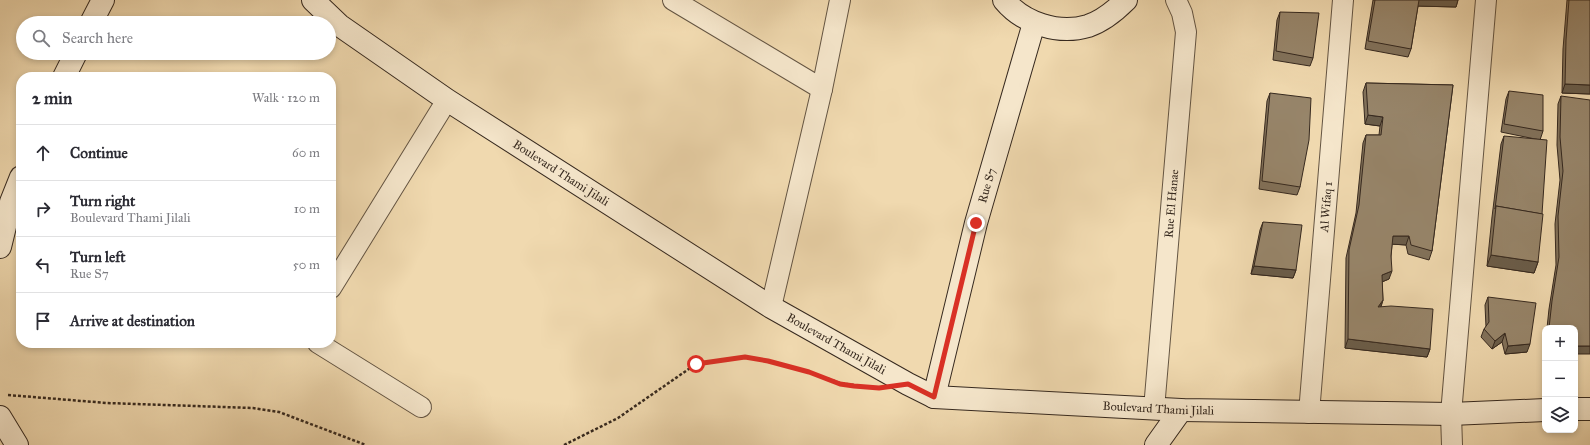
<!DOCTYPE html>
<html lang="en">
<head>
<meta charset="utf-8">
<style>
  :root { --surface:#fff; --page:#f2f2f3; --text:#2b2b33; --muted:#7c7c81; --line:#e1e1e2 }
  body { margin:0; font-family:"IM FELL Great Primer",serif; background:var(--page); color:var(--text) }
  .controls { position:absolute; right:12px; bottom:12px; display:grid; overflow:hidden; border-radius:8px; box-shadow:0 2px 6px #0003 }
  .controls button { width:36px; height:36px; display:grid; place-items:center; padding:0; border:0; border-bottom:1px solid var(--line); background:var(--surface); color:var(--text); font:20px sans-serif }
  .stop { position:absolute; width:12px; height:12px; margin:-9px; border:3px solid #d93025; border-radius:50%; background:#fff }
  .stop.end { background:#d93025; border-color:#fff; box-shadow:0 1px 4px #0008 }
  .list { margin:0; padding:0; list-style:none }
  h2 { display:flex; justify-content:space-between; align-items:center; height:52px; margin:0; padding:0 16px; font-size:17px }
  h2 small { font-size:13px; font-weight:400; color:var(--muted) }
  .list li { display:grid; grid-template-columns:26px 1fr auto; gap:12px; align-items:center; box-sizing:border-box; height:56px; padding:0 16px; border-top:1px solid var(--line) }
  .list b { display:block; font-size:15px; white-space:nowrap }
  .list p { margin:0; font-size:13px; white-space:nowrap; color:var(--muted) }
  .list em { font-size:13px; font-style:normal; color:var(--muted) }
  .icon { flex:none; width:22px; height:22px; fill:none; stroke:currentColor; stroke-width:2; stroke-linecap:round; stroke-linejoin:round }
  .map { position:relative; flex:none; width:1590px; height:445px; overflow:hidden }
  .search { position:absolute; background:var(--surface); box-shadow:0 2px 6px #0003; left:16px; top:16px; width:320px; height:44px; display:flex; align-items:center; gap:10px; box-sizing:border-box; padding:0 14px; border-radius:22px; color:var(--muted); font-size:15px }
  .panel { position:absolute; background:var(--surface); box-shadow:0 2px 6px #0003; left:16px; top:72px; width:320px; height:276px; border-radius:16px }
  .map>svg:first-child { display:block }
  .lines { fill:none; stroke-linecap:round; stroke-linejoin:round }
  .street-casing { stroke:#645543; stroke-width:22 }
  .secondary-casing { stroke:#36291f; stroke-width:24 }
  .path { stroke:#36291f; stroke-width:2.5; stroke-dasharray:3 2; stroke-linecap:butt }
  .street { stroke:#f5e6cb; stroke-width:20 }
  .secondary { stroke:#f5e6cb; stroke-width:22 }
  .wall { fill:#82725b; stroke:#36291f }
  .shaded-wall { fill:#6a5d4a; stroke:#36291f }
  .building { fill:#97856a; stroke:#36291f }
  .route { stroke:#d93025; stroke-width:5 }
  .labels { text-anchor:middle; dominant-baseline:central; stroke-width:3; stroke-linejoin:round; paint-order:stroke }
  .street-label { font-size:12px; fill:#36291f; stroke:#f5e6cb }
</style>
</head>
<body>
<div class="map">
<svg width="1590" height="445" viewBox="0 0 1590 445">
  <rect width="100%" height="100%" fill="#f0d9af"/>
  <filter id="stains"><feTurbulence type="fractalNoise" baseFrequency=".005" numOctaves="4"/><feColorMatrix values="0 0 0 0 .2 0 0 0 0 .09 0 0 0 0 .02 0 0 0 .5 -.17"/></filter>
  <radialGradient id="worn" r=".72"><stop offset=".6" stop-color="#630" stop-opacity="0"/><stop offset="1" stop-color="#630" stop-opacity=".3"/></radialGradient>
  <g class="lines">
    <g class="street-casing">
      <g id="street">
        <path d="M673 0 822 89"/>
        <path d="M331 288 447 100"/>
        <path d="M771 307 822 89 840 0"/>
        <path d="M318 343 421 407"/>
        <path id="s1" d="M1154 409 1186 32 1182 13 1176 0"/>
        <path id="s2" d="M1309 413 1343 0"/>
        <path d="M1452 445 1451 414 1486 0"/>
      </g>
    </g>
    <g class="secondary-casing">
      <g id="secondary">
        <path id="s3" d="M313 0 339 25 447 100 771 307 908 384 934 397 1181 410 1451 414 1545 410"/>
        <path d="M1004 0C1023 23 1058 35 1088 26 1103 21 1115 11 1126 0"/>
        <path d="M91 23 103 0"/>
        <path d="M64 77 76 53"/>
        <path d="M0 247 11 202 21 177"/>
        <path id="s4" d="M934 397 976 223 1034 23"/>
        <path d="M1575 409H1590"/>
        <path d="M0 417 17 445"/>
        <path d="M1156 445 1181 410"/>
      </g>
    </g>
    <g class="path">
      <path d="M8 395 107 403 253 408 279 412 366 445"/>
      <path d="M564 445 618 418 696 364 745 357 768 361 809 372 840 383 865 387"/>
    </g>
    <use href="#street" class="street"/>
    <use href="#secondary" class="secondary"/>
  </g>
  <g class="wall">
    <path d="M1373 0H1458L1456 7 1418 6 1411 49 1408 57 1365 49Z"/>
    <path d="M1567 0H1590V94L1562 93 1563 49Z"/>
    <path d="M1280 12 1313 58 1310 66 1273 60 1277 20Z"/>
    <path d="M1366 83 1453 85 1432 251 1429 260 1408 254 1406 245 1392 244 1389 279 1382 282 1383 300 1381 307 1430 349 1427 357 1345 348 1346 258 1356 213 1363 143 1366 135H1379L1380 126 1365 124 1363 92Z"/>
    <path d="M1509 91 1543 131 1540 140 1501 132 1506 99Z"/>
    <path d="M1270 93 1300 187 1297 195 1259 189 1267 101Z"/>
    <path d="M1561 96 1575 328H1547L1549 309 1556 265 1555 224 1560 180 1557 145 1558 104Z"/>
    <path d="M1504 136 1538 262 1534 273 1487 266 1492 217 1501 144Z"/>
    <path d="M1263 222 1296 270 1293 278 1251 274 1260 230Z"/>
    <path d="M1488 297 1527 352 1505 354 1502 342 1492 349 1481 337 1484 329 1486 327 1485 305Z"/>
  </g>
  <g class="shaded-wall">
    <path d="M1418 0H1458L1456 7 1416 6Z"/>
    <path d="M1565 84 1590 85V94L1562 93Z"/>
    <path d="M1368 115 1383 117 1380 126 1365 124Z"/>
    <path d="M1393 236H1409L1406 245 1390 244Z"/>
    <path d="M1491 255 1538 262 1534 273 1487 266Z"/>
    <path d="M1254 266 1296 270 1293 278 1251 274Z"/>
    <path d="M1392 271 1389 279 1379 283 1382 275Z"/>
    <path d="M1383 300 1380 308 1378 307Z"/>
    <path d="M1505 333 1502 342 1492 349 1495 341Z"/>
    <path d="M1348 339 1430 349 1427 357 1345 348Z"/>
    <path d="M1530 344 1527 352 1505 354 1508 346Z"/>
    <rect x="1575" y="346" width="15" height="8"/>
  </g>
  <g class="building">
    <path d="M1375 0H1419L1411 49 1368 41Z"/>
    <path d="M1569 0H1590V85L1565 84 1566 40Z"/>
    <path d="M1280 12 1319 13 1313 58 1276 51Z"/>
    <path d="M1366 83 1453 85 1432 251 1411 245 1409 236H1393L1391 256 1392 271 1382 275 1383 300 1378 307 1391 306 1433 309 1430 349 1348 339 1349 250 1359 205 1366 135H1381L1383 117 1368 115Z"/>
    <path d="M1509 91 1543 95V131L1504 124Z"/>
    <path d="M1270 93 1311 98 1309 140 1300 187 1262 181Z"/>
    <path d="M1561 96 1590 100V346H1575V328H1549L1552 301 1559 257 1558 216 1563 171 1560 137Z"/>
    <path d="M1504 136 1547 140 1542 214 1496 206 1495 209Z"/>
    <path d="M1496 206 1543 214 1538 262 1491 255Z"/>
    <path d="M1263 222 1302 225 1296 270 1254 266Z"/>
    <path d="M1488 297 1536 303 1530 344 1508 346 1505 333 1495 341 1484 329 1489 322Z"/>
  </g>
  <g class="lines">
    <path class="route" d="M696 364 745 357 768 361 809 372 840 384 854 386 879 388 908 384 934 397 976 223"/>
  </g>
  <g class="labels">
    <g class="street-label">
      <text stroke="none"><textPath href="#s3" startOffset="303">Boulevard Thami Jilali</textPath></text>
      <text stroke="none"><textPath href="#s4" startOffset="218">Rue S7</textPath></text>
      <text stroke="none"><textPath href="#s1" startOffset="206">Rue El Hanae</textPath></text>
      <text stroke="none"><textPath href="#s2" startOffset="207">Al Wifaq 1</textPath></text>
      <text stroke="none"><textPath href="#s3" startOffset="627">Boulevard Thami Jilali</textPath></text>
      <text stroke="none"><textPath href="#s3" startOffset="963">Boulevard Thami Jilali</textPath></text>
    </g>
  </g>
  <rect width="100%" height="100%" filter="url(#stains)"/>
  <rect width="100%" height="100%" fill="url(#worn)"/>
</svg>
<div class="controls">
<button>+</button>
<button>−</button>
<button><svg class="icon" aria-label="layers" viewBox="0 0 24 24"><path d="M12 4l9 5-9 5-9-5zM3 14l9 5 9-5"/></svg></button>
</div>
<div class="stop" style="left:696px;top:364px"></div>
<div class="stop end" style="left:976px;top:223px"></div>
<div class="search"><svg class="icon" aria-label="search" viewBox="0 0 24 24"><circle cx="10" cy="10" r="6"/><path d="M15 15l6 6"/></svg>Search here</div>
<section class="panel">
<h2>2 min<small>Walk · 120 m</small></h2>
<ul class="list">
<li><svg class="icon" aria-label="ahead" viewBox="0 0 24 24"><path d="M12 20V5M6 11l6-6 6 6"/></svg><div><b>Continue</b></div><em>60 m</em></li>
<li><svg class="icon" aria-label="right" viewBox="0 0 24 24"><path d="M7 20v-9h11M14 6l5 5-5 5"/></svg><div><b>Turn right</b><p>Boulevard Thami Jilali</p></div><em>10 m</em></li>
<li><svg class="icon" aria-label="left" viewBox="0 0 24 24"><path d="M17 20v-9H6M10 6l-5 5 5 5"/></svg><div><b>Turn left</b><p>Rue S7</p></div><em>50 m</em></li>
<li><svg class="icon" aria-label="arrive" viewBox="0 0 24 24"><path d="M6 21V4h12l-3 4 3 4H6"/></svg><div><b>Arrive at destination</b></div></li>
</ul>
</section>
</div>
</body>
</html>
